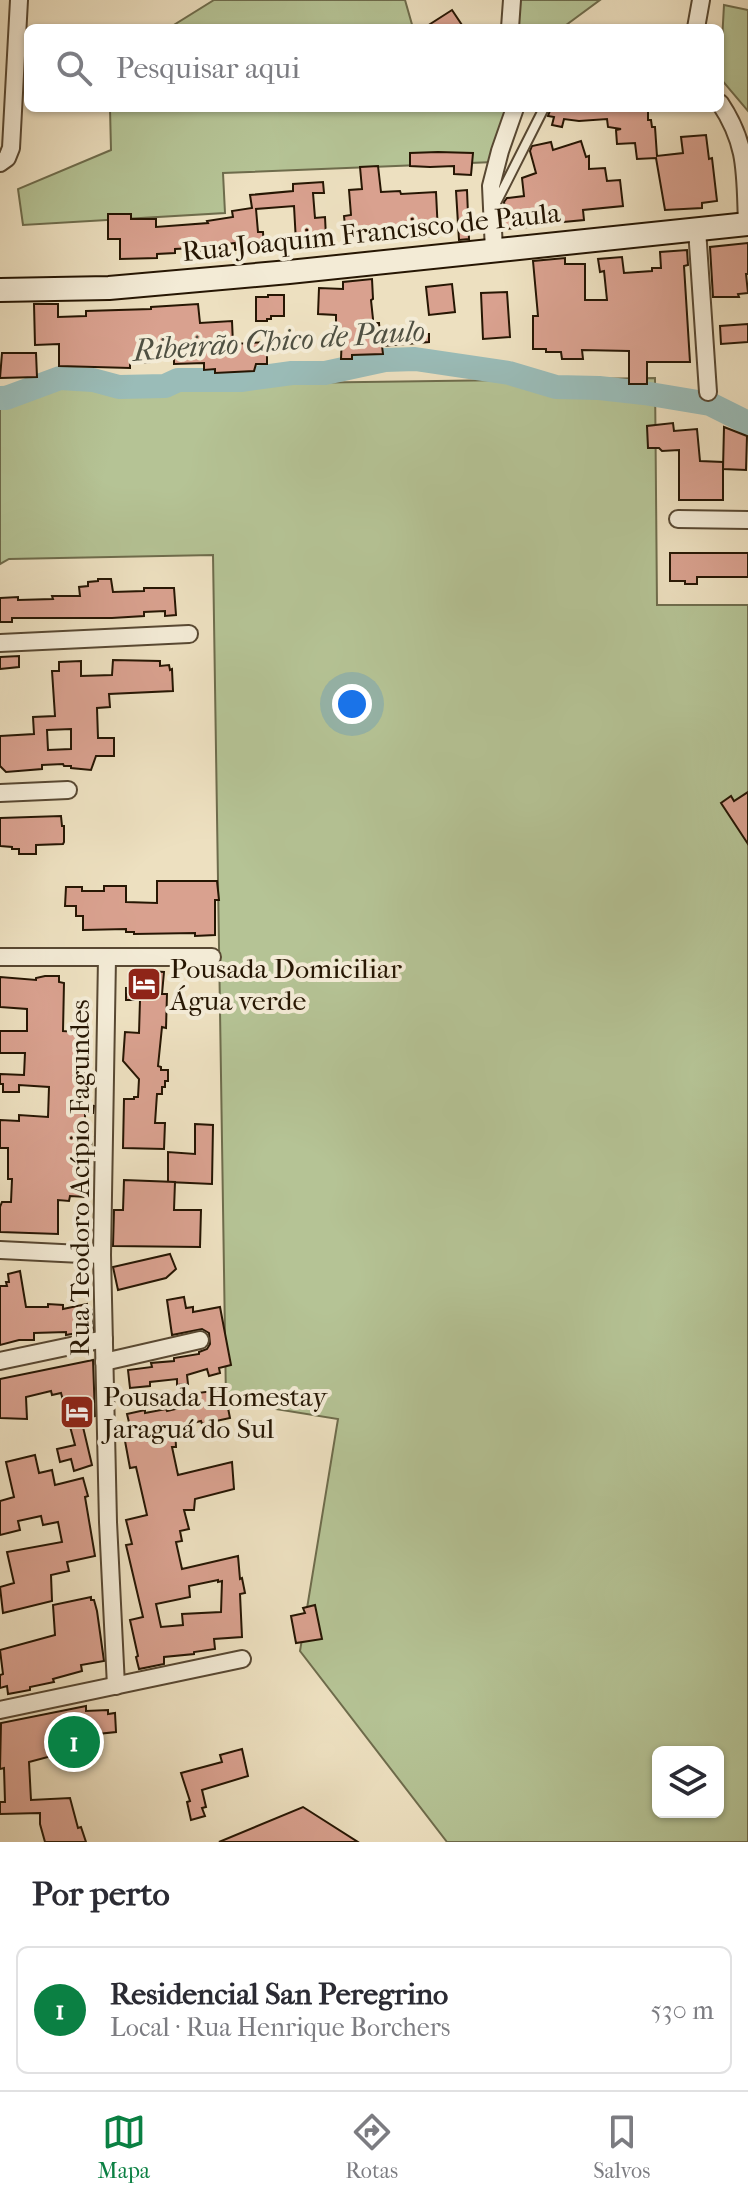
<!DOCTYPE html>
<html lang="pt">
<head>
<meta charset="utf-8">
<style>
  :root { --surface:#fff; --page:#f2f2f3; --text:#2b2b33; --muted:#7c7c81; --line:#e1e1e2; --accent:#0b8043 }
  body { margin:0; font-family:"IM FELL French Canon",serif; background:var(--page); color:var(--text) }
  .controls { position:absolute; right:24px; bottom:24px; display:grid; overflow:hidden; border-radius:12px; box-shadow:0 2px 6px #0004 }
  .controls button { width:72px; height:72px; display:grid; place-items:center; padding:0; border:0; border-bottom:2px solid var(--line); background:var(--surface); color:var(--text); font:40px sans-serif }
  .you { position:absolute; left:352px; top:704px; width:28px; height:28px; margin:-20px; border:6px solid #fff; border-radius:50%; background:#1a73e8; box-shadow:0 0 0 12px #1a73e833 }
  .badge { display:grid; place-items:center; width:52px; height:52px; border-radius:50%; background:var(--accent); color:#fff; font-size:26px; font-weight:700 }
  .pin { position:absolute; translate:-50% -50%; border:4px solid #fff; box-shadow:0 2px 8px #0006 }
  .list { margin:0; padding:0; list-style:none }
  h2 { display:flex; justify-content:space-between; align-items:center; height:104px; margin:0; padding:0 32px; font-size:34px }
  h2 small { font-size:26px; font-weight:400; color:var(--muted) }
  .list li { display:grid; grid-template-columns:52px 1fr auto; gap:24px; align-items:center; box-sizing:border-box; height:128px; margin:0 16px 16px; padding:0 16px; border:2px solid var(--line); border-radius:12px }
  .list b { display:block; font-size:30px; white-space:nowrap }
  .list p { margin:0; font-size:26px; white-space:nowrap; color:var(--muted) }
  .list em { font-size:26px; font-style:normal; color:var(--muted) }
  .icon { flex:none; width:44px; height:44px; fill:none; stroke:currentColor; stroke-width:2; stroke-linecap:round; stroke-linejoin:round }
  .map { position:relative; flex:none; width:748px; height:1842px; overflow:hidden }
  .search { position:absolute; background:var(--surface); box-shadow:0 2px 6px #0004; left:24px; right:24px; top:24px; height:88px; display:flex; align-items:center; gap:20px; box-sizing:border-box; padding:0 28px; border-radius:12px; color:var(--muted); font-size:30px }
  .sheet { height:248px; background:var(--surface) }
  nav { display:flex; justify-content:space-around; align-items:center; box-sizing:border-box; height:112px; border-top:2px solid var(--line); background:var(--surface); font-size:22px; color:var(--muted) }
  nav a { display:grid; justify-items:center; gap:4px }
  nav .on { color:var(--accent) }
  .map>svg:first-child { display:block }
  .green { fill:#b5c395; stroke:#6e6c4c; stroke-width:2; fill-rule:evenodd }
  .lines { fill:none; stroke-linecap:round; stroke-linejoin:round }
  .river { stroke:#9abcb8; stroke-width:24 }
  .building { fill:#d9a18f; stroke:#261603; stroke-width:2; fill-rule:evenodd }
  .lane-casing { stroke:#584832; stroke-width:12 }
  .street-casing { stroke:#584832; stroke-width:20 }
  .secondary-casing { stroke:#261603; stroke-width:26 }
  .lane { stroke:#f3ebd6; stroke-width:8 }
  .street { stroke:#f3ebd6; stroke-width:16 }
  .secondary { stroke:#f3ebd6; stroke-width:22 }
  .labels { text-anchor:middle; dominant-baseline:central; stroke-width:8; stroke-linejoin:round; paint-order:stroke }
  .street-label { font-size:28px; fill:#261603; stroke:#f3ebd6 }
  .poi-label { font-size:28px; fill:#261603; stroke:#f3ebd6; text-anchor:start }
  .water-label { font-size:30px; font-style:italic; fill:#4f5042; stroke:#f3ebd6 }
</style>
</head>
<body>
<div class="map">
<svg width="748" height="1842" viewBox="0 0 748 1842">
  <rect width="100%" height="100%" fill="#ede0c0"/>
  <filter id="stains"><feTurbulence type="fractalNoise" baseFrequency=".0025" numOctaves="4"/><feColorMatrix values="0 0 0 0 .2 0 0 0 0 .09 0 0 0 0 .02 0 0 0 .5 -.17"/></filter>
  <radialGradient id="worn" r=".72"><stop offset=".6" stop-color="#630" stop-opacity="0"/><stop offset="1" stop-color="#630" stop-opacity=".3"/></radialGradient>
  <g class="green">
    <path d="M214 0H405L413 28H169Z"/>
    <path d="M513 0H600L562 28H507Z"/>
    <path d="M724 5 748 10V111L720 78Z"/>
    <path d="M110 108H512L494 162 223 173 225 213 23 225 18 189 111 150Z"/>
    <path d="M655 378 657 605H748V1842H447L300 1651 338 1419 226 1401 213 555 9 559 0 564V387ZM658 1752H718V1812H658Z"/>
  </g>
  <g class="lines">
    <path class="river" d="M0 398H6L60 378 93 380 119 387 165 386 178 380H241L292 373H325L385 360 415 359 509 373 556 387 599 388 644 393 710 404 748 423"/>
  </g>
  <g class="building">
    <path d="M452 10 464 28H424Z"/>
    <path d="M551 108H648V120H651L652 127H655L657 156 683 153 681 137 706 135 709 159 712 158 717 201 702 203V208L665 210 656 158 637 159 635 143 617 144 616 130 621 129 608 127 607 119 579 121 564 119 562 127 552 125 554 117 548 116Z"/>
    <path d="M581 141 586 157 589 156V169L605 168 607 181 620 180 623 206 583 210 584 220 553 223 551 212 526 215 527 227 504 229 503 215H506L504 202 507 198 524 196 522 178 536 173 530 151 532 146 551 142 553 150Z"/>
    <path d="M438 152 473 153 471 175 454 174V166L430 167 410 166V153Z"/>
    <path d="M378 166 381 192 400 191 401 194 436 192 438 233 434 234V236L405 238 404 234 373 235V232L346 235 344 216 351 215 349 190 362 189 360 167Z"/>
    <path d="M323 182 324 193H313L315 218 325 217 326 237 316 238V241L296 242 294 206 256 209 258 232H263L264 248 235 250V243L213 246 214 249 196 252 195 248 175 249V253L157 254V258L120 259V239H108V214H131V219H156V227L208 223 207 221 233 217 232 211 252 208 250 195 293 191V184Z"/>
    <path d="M467 190 469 239 459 240 456 191Z"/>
    <path d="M748 243V274H746L748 293 738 294 739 297H713L710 247Z"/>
    <path d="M687 250 688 265 684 266 690 362H647V384H629V351L582 350 583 359H562L561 352H546V349H533V316H538L533 261 565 258V264H585V300H607L604 271 600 272 598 259 622 257 624 273 652 271V268H661L660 252Z"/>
    <path d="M372 279 373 299 371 300 373 319V323H379L380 335 429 334V342L382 346 383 354 352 355V359H341L342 334H336V315L318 314 319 288 343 289V282Z"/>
    <path d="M452 284 455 312 429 315 426 287Z"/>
    <path d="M507 292 510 337 483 339 481 293Z"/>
    <path d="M268 295H284V316H271V319H267V321H256V297H268Z"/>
    <path d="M34 304H58V317L86 316V311L151 309V307L198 304 200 323 232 321 233 344 267 342V364H256L254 371 215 373V369L204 370V363L174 364V347H151V362L130 363V368L59 366V344L35 345Z"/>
    <path d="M748 324V342L721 344 720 326Z"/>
    <path d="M2 353H36L37 377 0 378Z"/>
    <path d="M673 423 674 431 697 429 700 461 723 462V500H679V450L662 451 659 448H648L647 426Z"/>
    <path d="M724 427 747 436 746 470 723 469Z"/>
    <path d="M670 553H748V577H697V584H685V581H670Z"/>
    <path d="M98 579H111L113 592 144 591V588H174L176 615 165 616V611L144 612V616L112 618H12V622H0V598L18 597V600L53 599 52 596H80L79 587 88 586V582L98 581Z"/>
    <path d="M19 656V667L0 669V657Z"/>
    <path d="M113 660 160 661V666L169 665 170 670 172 669 173 691 109 694 110 707 97 708 98 738H114V756H96L91 770 71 768V766H64L63 764 42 765V769L6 772 0 766V736L34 734 33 717 55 716 52 671H59V662L81 661V676L112 675ZM71 729V749L48 750 47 730Z"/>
    <path d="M748 792V844L721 803 731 796 734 801Z"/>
    <path d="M61 816 62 826H64V842L63 844 36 845V854H19V849H12V847L0 846V818Z"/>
    <path d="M157 881H217L219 900H215V935L195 936V933L134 934V932H126V929L83 930V916H76V906H65L66 887H82V891H104V886H126V902L157 903Z"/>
    <path d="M147 971 164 972 162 994H167L166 1028 162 1027 158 1066 161 1067V1070H168V1081H165V1087H162V1094H157L155 1123H165L164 1149 123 1148 124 1099H134V1097H138L139 1079 123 1061 125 1032 139 1033 140 1000H126V988H129V979H147Z"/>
    <path d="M45 976H59V982L64 983 63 1031 80 1032V1044H84V1082H81L80 1102 94 1106 93 1113H85V1137H92L91 1148H85L83 1177H87L86 1197 70 1196 69 1201 58 1200V1234L0 1232V1207L2 1202H11L12 1179H8V1148H0V1120L19 1121V1115L48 1117 49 1087 19 1085V1092H3V1084H0V1074L24 1075 25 1053H0V1031H27V1009L0 1007V977L36 980V978Z"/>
    <path d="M195 1124 213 1125 212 1184 168 1182V1152L195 1154Z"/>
    <path d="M124 1180 175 1182 174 1210H201L200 1247 113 1246 114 1210H123Z"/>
    <path d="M170 1254 176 1269 166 1278 118 1290 113 1267Z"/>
    <path d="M20 1271 26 1307H48V1304L63 1305V1309L87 1304 88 1311 92 1310 93 1330 66 1335V1332L34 1333V1340H19L0 1345V1286H7L6 1282H9L8 1274Z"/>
    <path d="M184 1297 186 1308 193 1307V1312L220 1307 231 1365 219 1368 220 1373 209 1376 207 1369 187 1375 188 1384 177 1385V1379L150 1382V1386L130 1388 128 1370 152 1367 151 1363 174 1361V1358L199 1354V1352L207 1349 210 1344 209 1333 202 1329 172 1335 167 1300Z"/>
    <path d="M93 1360 95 1416 89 1418 90 1425 83 1427 92 1465 74 1471 71 1459 60 1462 57 1449 75 1445 61 1393 52 1395 51 1391 26 1397 27 1419 0 1418V1379Z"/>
    <path d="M220 1390 222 1404 227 1403 230 1418 202 1424 201 1421 175 1427 176 1447H172L178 1475 232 1462 234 1489 195 1499 194 1510H184L189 1529 180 1531 182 1541 176 1542 182 1569 238 1556 240 1579 242 1578 245 1593 240 1594 242 1637 214 1639 215 1649 194 1652V1654L164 1657V1664L139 1669 136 1657 138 1656 130 1620 143 1617 126 1545 132 1544 126 1520 147 1515 136 1467 130 1468 125 1441 133 1439 127 1414 145 1410V1413L166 1409 167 1411 200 1403 198 1393ZM218 1580V1582L222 1581 221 1612 182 1614 183 1625 161 1627 156 1604 190 1597 189 1586Z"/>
    <path d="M35 1455 39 1473 52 1470 55 1485 83 1478 88 1496 85 1497 95 1556 67 1562 69 1571 51 1575 52 1601 3 1613 0 1587 14 1583 7 1552 62 1542 58 1522 43 1525 41 1516 18 1521 20 1530 0 1535V1501L14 1497 6 1462Z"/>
    <path d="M91 1597V1600H94L97 1611 104 1661 81 1665 82 1671 53 1679 54 1682 30 1687V1690L8 1694 7 1686 0 1688V1675L3 1674 0 1650 55 1635 53 1605Z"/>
    <path d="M315 1605 322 1639 296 1643 291 1616 305 1613 303 1608Z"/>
    <path d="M86 1706V1711L108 1710V1714L115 1713 116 1732 88 1735 89 1746 29 1762 31 1800 70 1798 78 1828 81 1827 86 1842H45L40 1824V1813L0 1814V1802H5L4 1768 0 1769 1 1723Z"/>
    <path d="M242 1749 248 1776 202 1790 206 1807 202 1808 205 1816 191 1820 187 1802 190 1801 181 1773 222 1762 220 1755Z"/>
    <path d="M303 1807 358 1842H219Z"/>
  </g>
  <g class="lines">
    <g class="lane-casing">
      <path id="lane" d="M495 205 544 108"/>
    </g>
    <g class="street-casing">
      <g id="street">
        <path d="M510 28 512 0"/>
        <path d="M696 28 701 0"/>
        <path d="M720 103C748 145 745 174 747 224"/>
        <path d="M0 163 7 158 11 148 19 0"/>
        <path d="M697 229 708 392"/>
        <path d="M494 251 491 186 500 151 515 108"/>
        <path d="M678 519 748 520"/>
        <path d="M0 643 189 634"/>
        <path d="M0 793 68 790"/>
        <path d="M0 957H212"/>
        <path d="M107 958 102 1255 108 1522 116 1686"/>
        <path d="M0 1250 102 1255"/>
        <path d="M0 1361 104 1339"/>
        <path d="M104 1362 200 1340"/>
        <path d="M0 1710 242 1659"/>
      </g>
    </g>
    <g class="secondary-casing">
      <path id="secondary" d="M0 290 109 288 289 272 748 224"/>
    </g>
    <use href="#lane" class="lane"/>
    <use href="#street" class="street"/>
    <use href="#secondary" class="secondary"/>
  </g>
  <defs>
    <g id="hotel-square" transform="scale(1.8)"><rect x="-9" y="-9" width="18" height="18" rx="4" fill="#8f2418" stroke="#f3ebd6"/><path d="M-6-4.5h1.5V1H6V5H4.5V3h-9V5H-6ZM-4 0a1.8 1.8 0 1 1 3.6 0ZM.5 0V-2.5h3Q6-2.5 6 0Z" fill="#fff"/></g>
  </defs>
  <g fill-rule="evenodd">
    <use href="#hotel-square" x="144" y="984"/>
    <use href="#hotel-square" x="77" y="1412"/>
  </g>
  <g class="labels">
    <g class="street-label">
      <text transform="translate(371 232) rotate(-6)">Rua Joaquim Francisco de Paula</text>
      <text transform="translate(79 1178) rotate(-90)">Rua Teodoro Acípio Fagundes</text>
    </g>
    <g class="poi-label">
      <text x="170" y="968">Pousada Domiciliar<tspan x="170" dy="32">Água verde</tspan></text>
      <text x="103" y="1396">Pousada Homestay<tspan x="103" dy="32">Jaraguá do Sul</tspan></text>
    </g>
    <g class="water-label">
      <text transform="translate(279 341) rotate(-4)">Ribeirão Chico de Paulo</text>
    </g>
  </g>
  <rect width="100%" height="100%" filter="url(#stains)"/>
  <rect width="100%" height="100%" fill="url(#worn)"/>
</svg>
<div class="controls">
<button><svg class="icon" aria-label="layers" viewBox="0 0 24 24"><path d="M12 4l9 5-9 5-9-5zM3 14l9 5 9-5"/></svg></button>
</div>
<div class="you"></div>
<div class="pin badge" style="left:74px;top:1742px">1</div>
<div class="search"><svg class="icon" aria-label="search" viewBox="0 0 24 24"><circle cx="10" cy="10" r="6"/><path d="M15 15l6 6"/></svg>Pesquisar aqui</div>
</div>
<section class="sheet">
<h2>Por perto<small></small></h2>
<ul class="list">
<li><span class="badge">1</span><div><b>Residencial San Peregrino</b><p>Local · Rua Henrique Borchers</p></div><em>530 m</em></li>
</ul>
</section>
<nav>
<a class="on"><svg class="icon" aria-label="map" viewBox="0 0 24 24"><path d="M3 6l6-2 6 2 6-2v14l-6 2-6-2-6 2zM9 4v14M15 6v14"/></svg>Mapa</a>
<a><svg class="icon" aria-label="directions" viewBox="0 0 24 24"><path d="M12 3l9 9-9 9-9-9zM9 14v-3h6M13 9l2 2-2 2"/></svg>Rotas</a>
<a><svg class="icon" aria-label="saved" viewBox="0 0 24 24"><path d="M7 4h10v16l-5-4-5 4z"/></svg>Salvos</a>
</nav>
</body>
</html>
